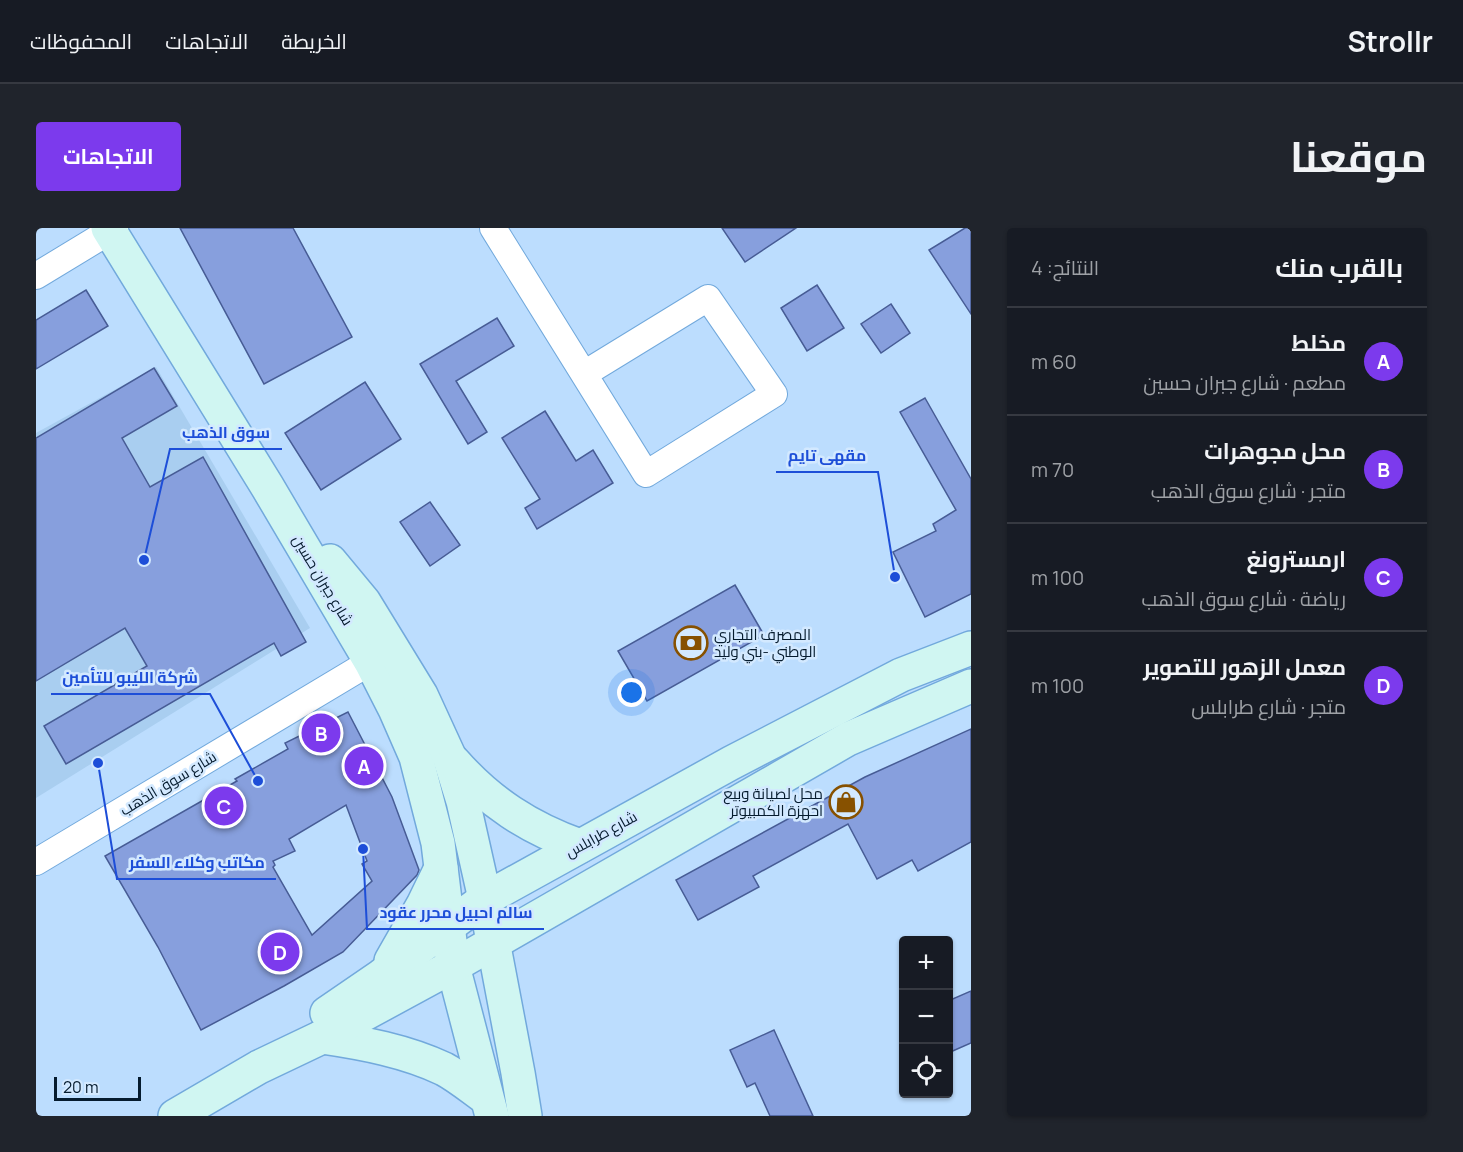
<!DOCTYPE html>
<html lang="ar">
<head>
<meta charset="utf-8">
<style>
  :root { --surface:#171b24; --page:#20242c; --text:#f1f3f6; --muted:#9ea1a6; --line:#363941; --accent:#7c3aed }
  body { margin:0; font-family:Manrope,Cairo,sans-serif; background:var(--page); color:var(--text); direction:rtl }
  .controls { position:absolute; right:18px; bottom:18px; display:grid; overflow:hidden; border-radius:6px; box-shadow:0 2px 4px #0004 }
  .controls button { width:54px; height:54px; display:grid; place-items:center; padding:0; border:0; border-bottom:2px solid var(--line); background:var(--surface); color:var(--text); font:30px sans-serif }
  .scale { position:absolute; left:18px; bottom:15px; width:87px; box-sizing:border-box; padding-left:6px; border:3px solid #051b2e; border-top:0; font-size:16px; line-height:21px; white-space:nowrap; color:#051b2e; -webkit-text-stroke:4px #d3e9ff; paint-order:stroke }
  .you { position:absolute; left:596px; top:465px; width:21px; height:21px; margin:-15px; border:4px solid #fff; border-radius:50%; background:#1a73e8; box-shadow:0 0 0 9px #1a73e833 }
  .badge { display:grid; place-items:center; width:39px; height:39px; border-radius:50%; background:var(--accent); color:#fff; font-size:20px; font-weight:700 }
  .pin { position:absolute; translate:-50% -50%; border:3px solid #fff; box-shadow:0 2px 6px #0006 }
  .list { margin:0; padding:0; list-style:none }
  h2 { display:flex; justify-content:space-between; align-items:center; height:78px; margin:0; padding:0 24px; font-size:26px }
  h2 small { font-size:20px; font-weight:400; color:var(--muted) }
  .list li { display:grid; grid-template-columns:39px 1fr auto; gap:18px; align-items:center; box-sizing:border-box; height:108px; padding:0 24px; border-top:2px solid var(--line) }
  .list b { display:block; font-size:22px; white-space:nowrap }
  .list p { margin:0; font-size:20px; white-space:nowrap; color:var(--muted) }
  .list em { font-size:20px; font-style:normal; color:var(--muted) }
  .icon { flex:none; width:33px; height:33px; fill:none; stroke:currentColor; stroke-width:2; stroke-linecap:round; stroke-linejoin:round }
  .map { position:relative; flex:none; width:935px; height:888px; overflow:hidden; direction:ltr; border-radius:6px }
  header { display:flex; align-items:center; gap:36px; box-sizing:border-box; height:84px; padding:0 30px; background:var(--surface); border-bottom:2px solid var(--line) }
  header strong { font-size:28px }
  nav { display:flex; gap:33px; margin-inline-start:auto; font-size:21px }
  .intro { display:flex; align-items:center; justify-content:space-between; box-sizing:border-box; height:144px; padding:0 36px }
  h1 { margin:0; font-size:42px }
  .button { padding:15px 27px; border-radius:6px; background:var(--accent); color:#fff; font-size:21px; font-weight:700 }
  main { display:flex; gap:36px; padding:0 36px }
  aside { flex:1; background:var(--surface); border-radius:6px; box-shadow:0 2px 4px #0004 }
  .map>svg:first-child { display:block }
  .built { fill:#a9cef0 }
  .building { fill:#879fdd; stroke:#475c95; stroke-width:1.5; fill-rule:evenodd }
  .lines { fill:none; stroke-linecap:round; stroke-linejoin:round }
  .minor-casing { stroke:#72a9dc; stroke-width:28 }
  .secondary-casing { stroke:#72a9dc; stroke-width:36 }
  .minor { stroke:#fff; stroke-width:26 }
  .secondary { stroke:#d0f6f2; stroke-width:33 }
  .labels { text-anchor:middle; dominant-baseline:central; stroke-width:5; stroke-linejoin:round; paint-order:stroke }
  .street-label { font-size:15px; fill:#051b2e; stroke:#d3e9ff }
  .poi-label { font-size:15px; fill:#051b2e; stroke:#d3e9ff; text-anchor:start }
  .leader { fill:none; stroke:#1d4ed8; stroke-width:2 }
  .callout-dot { fill:#1d4ed8; stroke:#d3e9ff; stroke-width:2 }
  .callout-label { font-size:16px; text-anchor:middle; font-weight:bold; fill:#1d4ed8; stroke:#d3e9ff; stroke-width:5; stroke-linejoin:round; paint-order:stroke }
</style>
</head>
<body>
<header>
<strong>Strollr</strong>
<nav><a>الخريطة</a><a>الاتجاهات</a><a>المحفوظات</a></nav>
</header>
<div class="intro"><h1>موقعنا</h1><a class="button">الاتجاهات</a></div>
<main>
<aside>
<h2>بالقرب منك<small>النتائج: 4</small></h2>
<ul class="list">
<li><span class="badge">A</span><div><b>مخلط</b><p>مطعم · شارع جبران حسين</p></div><em>60 m</em></li>
<li><span class="badge">B</span><div><b>محل مجوهرات</b><p>متجر · شارع سوق الذهب</p></div><em>70 m</em></li>
<li><span class="badge">C</span><div><b>ارمسترونغ</b><p>رياضة · شارع سوق الذهب</p></div><em>100 m</em></li>
<li><span class="badge">D</span><div><b>معمل الزهور للتصوير</b><p>متجر · شارع طرابلس</p></div><em>100 m</em></li>
</ul>
</aside>
<div class="map">
<svg width="935" height="888" viewBox="0 0 935 888">
  <rect width="100%" height="100%" fill="#bcddfe"/>
  <path class="built" d="M120 139 274 400 0 570V205Z"/>
  <g class="building">
    <path d="M144 0H257L316 109 228 156Z"/>
    <path d="M686 0H760L709 34Z"/>
    <path d="M929 0H935V86L893 22Z"/>
    <path d="M781 57 808 100 771 123 745 80Z"/>
    <path d="M50 62 72 98 0 141V92Z"/>
    <path d="M855 76 874 105 845 125 825 96Z"/>
    <path d="M461 90 478 118 420 153 451 204 432 216 384 136Z"/>
    <path d="M118 140 141 178 86 210 114 259 167 229 270 414 245 428 238 415 30 536 8 498 111 438 89 400 0 453V210Z"/>
    <path d="M329 154 365 211 285 262 249 205Z"/>
    <path d="M889 170 935 251V366L889 389 857 324 900 303 897 296 920 282 864 184Z"/>
    <path d="M509 183 540 233 557 222 577 255 501 301 489 280 504 271 466 210Z"/>
    <path d="M394 274 424 317 394 338 364 294Z"/>
    <path d="M699 357 728 407 611 473 582 423Z"/>
    <path d="M312 484 356 569 383 642 381 647 307 724 248 758 165 802 122 719 69 628 201 553 199 551 252 521 249 515ZM310 577 331 633 326 636 336 653 276 707 237 639 239 637 237 633 259 623 253 611Z"/>
    <path d="M935 501V614L882 643 876 632 841 651 812 596 717 648 723 659 662 692 640 652 829 549Z"/>
    <path d="M935 763V815L912 825V773Z"/>
    <path d="M738 802 777 888H734L719 855 711 859 694 822Z"/>
  </g>
  <g class="lines">
    <g class="minor-casing">
      <g id="minor">
        <path d="M457 0 610 246 738 166 672 70 548 146"/>
        <path d="M0 48 79 0"/>
        <path d="M0 634 351 424"/>
      </g>
    </g>
    <g class="secondary-casing">
      <g id="secondary">
        <path d="M72 0 231 258 335 434 359 481 380 529 402 615 417 738 456 888"/>
        <path d="M294 333 328 374 385 467 413 528 427 573 449 671 482 845 489 888"/>
        <path d="M418 534C453 574 493 600 544 618"/>
        <path d="M355 733 387 677 405 640"/>
        <path d="M291 785 345 748 449 671 695 535 865 447 935 420"/>
        <path d="M286 809C327 815 370 823 408 841 423 849 437 861 450 870"/>
        <path d="M139 888 223 839 286 809 417 738 812 511 935 458"/>
      </g>
    </g>
    <use href="#minor" class="minor"/>
    <use href="#secondary" class="secondary"/>
  </g>
  <defs>
    <g id="bank-ring" transform="scale(1.725)"><circle r="9.5" fill="#d3e9ff" stroke="#875100" stroke-width="1.5"/><path d="M-6-4H6V4H-6ZM0-2.3a2.3 2.3 0 1 0 0 4.6a2.3 2.3 0 1 0 0-4.6Z" fill="#875100"/></g>
    <g id="shop-ring" transform="scale(1.725)"><circle r="9.5" fill="#d3e9ff" stroke="#875100" stroke-width="1.5"/><path d="M-5-2.5h2.3a2.7 3.5 0 0 1 5.4 0H5L5.5 6h-11ZM-1.5-2.5h3a1.5 2.3 0 0 0-3 0Z" fill="#875100"/></g>
  </defs>
  <g fill-rule="evenodd">
    <use href="#bank-ring" x="655" y="415"/>
    <use href="#shop-ring" x="810" y="574"/>
  </g>
  <g class="labels">
    <g class="street-label">
      <text transform="translate(287 352) rotate(59)">شارع جبران حسين</text>
      <text transform="translate(132 555) rotate(-31)">شارع سوق الذهب</text>
      <text transform="translate(565 606) rotate(-29)">شارع طرابلس</text>
    </g>
    <g class="poi-label">
      <text x="678" y="406">المصرف التجاري<tspan x="678" dy="17">الوطني -بني وليد</tspan></text>
      <text x="787" y="565" text-anchor="end">محل لصيانة وبيع<tspan x="787" dy="17">احهزة الكمبيوتر</tspan></text>
    </g>
  </g>
  <path class="leader" d="M108 332L134 221H246M859 349L842 244H740M222 553L174 466H15M62 535L81 651H240M327 621L331 701H508"/>
  <g class="callout-dot">
    <circle cx="108" cy="332" r="6"/>
    <circle cx="859" cy="349" r="6"/>
    <circle cx="222" cy="553" r="6"/>
    <circle cx="62" cy="535" r="6"/>
    <circle cx="327" cy="621" r="6"/>
  </g>
  <g class="callout-label">
    <text x="190" y="210">سوق الذهب</text>
    <text x="791" y="233">مقهى تايم</text>
    <text x="94" y="455">شركة الليبو للتأمين</text>
    <text x="161" y="640">مكاتب وكلاء السفر</text>
    <text x="420" y="690">سالم احبيل محرر عقود</text>
  </g>
</svg>
<div class="controls">
<button>+</button>
<button>−</button>
<button><svg class="icon" aria-label="locate" viewBox="0 0 24 24"><circle cx="12" cy="12" r="6"/><path d="M12 2v4M12 18v4M2 12h4M18 12h4"/></svg></button>
</div>
<div class="scale">20 m</div>
<div class="you"></div>
<div class="pin badge" style="left:328px;top:538px">A</div>
<div class="pin badge" style="left:285px;top:505px">B</div>
<div class="pin badge" style="left:188px;top:578px">C</div>
<div class="pin badge" style="left:244px;top:724px">D</div>
</div>
</main>
</body>
</html>
